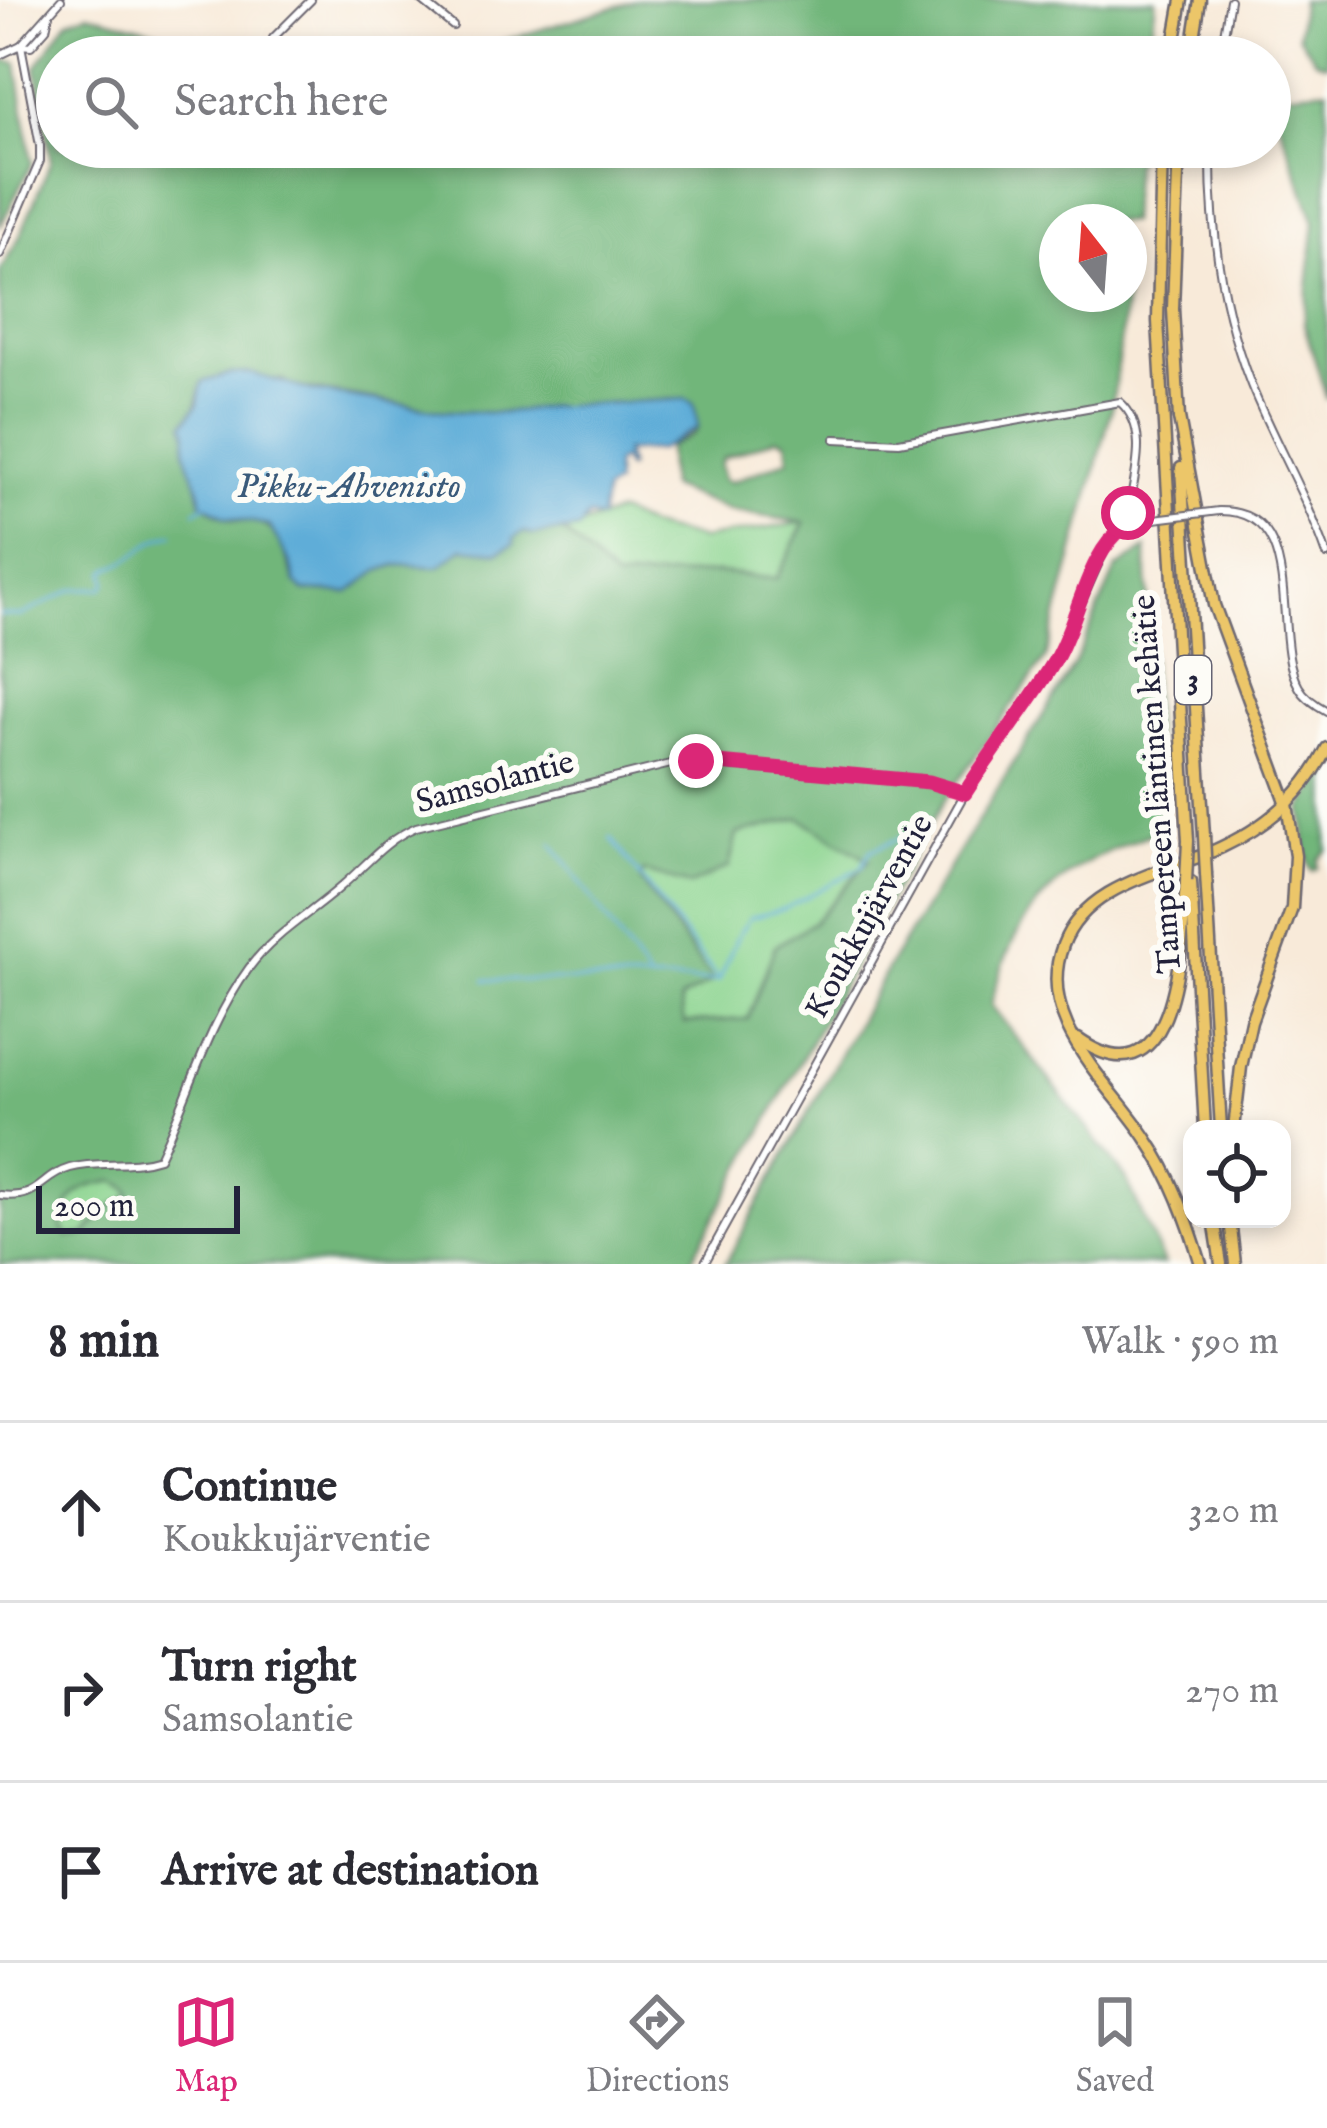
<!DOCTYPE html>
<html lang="en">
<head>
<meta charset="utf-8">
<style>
  :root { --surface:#fff; --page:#f7f7f7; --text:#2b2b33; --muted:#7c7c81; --line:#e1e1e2; --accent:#db2777 }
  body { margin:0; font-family:"IM FELL English",serif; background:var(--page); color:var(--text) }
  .controls { position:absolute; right:36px; bottom:36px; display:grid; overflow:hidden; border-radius:24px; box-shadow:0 6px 18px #0003 }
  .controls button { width:108px; height:108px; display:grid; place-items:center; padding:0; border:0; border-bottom:3px solid var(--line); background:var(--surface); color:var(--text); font:60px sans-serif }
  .compass { position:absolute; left:1039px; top:204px; width:108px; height:108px; border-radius:50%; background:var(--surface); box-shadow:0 6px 18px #0003; rotate:343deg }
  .scale { position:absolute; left:36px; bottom:30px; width:204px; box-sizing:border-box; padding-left:12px; border:6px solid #22223b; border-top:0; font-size:33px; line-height:42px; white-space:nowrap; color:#22223b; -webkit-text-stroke:9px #fdfcf7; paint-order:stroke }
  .stop { position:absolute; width:36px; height:36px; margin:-27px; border:9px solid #db2777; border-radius:50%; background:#fff }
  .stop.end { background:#db2777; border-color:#fff; box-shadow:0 3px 12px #0008 }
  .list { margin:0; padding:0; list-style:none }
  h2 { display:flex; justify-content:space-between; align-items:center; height:156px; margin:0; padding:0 48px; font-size:51px }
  h2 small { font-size:39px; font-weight:400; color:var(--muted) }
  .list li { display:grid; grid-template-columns:78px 1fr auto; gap:36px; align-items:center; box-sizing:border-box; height:180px; padding:0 48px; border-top:3px solid var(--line) }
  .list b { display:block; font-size:45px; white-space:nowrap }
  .list p { margin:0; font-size:39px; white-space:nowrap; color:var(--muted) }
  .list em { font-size:39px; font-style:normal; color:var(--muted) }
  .icon { flex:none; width:66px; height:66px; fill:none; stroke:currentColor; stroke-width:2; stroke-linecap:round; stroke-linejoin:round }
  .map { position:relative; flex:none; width:1327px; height:1264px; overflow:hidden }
  .search { position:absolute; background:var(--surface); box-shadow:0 6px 18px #0003; left:36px; right:36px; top:36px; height:132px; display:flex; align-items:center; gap:30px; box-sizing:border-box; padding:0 42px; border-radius:66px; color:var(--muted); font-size:45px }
  .sheet { height:696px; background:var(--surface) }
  nav { display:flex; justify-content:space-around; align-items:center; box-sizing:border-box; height:168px; border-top:3px solid var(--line); background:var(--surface); font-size:33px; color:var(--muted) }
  nav a { display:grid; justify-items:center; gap:6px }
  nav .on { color:var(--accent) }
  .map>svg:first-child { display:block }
  .green { fill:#8cd490; stroke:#577b66; stroke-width:3 }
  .forest { fill:#71b67a; stroke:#4a6c5a; stroke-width:3; fill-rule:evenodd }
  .water { fill:#5eadd8; stroke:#40688a; stroke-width:3 }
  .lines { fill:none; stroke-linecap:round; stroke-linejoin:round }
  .stream { stroke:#5eadd8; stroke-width:3 }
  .minor-casing { stroke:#6d6872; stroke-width:10 }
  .tertiary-casing { stroke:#6d6872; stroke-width:10 }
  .motorway-casing { stroke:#6d6872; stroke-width:15 }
  .minor { stroke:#fff; stroke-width:6 }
  .tertiary { stroke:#fff; stroke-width:6 }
  .motorway { stroke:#ecc669; stroke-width:10 }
  .minor-bridge-casing { stroke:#6d6872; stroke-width:10; stroke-linecap:butt }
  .motorway-bridge-casing { stroke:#6d6872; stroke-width:15; stroke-linecap:butt }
  .minor-bridge { stroke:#fff; stroke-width:6 }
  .motorway-bridge { stroke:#ecc669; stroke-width:10 }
  .route { stroke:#db2777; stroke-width:15 }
  .labels { text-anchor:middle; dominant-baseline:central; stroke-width:12; stroke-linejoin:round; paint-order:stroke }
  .shield { fill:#fdfcf7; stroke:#646373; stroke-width:3 }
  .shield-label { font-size:30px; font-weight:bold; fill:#22223b }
  .street-label { font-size:33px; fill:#22223b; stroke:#fdfcf7 }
  .water-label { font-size:36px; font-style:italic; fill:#3a5a7a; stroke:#fdfcf7 }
</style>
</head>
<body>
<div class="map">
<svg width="1327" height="1264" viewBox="0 0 1327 1264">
  <rect width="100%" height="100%" fill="#fdfcf7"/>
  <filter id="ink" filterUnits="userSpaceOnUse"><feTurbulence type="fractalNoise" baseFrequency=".00833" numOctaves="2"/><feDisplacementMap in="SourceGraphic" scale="24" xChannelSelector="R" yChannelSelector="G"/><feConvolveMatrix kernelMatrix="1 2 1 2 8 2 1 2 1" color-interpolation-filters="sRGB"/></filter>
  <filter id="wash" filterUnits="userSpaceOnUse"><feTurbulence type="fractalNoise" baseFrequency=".004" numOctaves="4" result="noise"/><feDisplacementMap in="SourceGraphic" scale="48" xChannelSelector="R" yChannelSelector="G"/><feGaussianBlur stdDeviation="2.7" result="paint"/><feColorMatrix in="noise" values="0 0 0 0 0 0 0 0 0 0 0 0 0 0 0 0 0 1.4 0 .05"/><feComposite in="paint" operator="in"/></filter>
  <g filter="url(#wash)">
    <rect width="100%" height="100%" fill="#f8ead9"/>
    <g class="green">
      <path d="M618 512 648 526 701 539 805 522 777 579 717 573 615 580 564 532Z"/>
      <path d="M800 817 869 860 814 922 775 946 749 1019 683 1023 679 1000 712 980 640 880 644 872 737 834Z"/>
      <path d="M115 1181 128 1189 131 1195 104 1211 85 1236 67 1237 61 1224C74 1187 79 1187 115 1181Z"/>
    </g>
    <g class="forest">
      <path d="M638 0H1156L1149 57H450Z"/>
      <path d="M1301 0H1327V64L1315 60 1298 35Z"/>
      <path d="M88 13 193 41 310 57H57V147H1146L1134 163 1129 222H1057V294H1126L1112 408 1046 658 943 802 689 1264H0V271L20 236 51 161 36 67 68 20ZM283 380 291 386 444 411 503 413 673 399 698 427 693 434 667 448 669 487 730 511 805 523 776 579 717 573 615 580 564 532H524L514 538 463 548 447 560 396 565 378 571 347 593 304 591C288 575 288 548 272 531 260 519 250 523 235 520 223 518 211 509 201 502L198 482 185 450 202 382ZM777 438 787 441 789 459 731 482 724 480 720 465 723 458ZM800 818 869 860 814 922 775 946 748 1019 684 1023 680 1000 713 981 640 880 644 872 690 885 729 867 737 834ZM115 1181 128 1188 130 1195 104 1211 86 1235 67 1237 61 1224C74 1188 79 1187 115 1181Z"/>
      <path d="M0 59 17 63 32 163 0 227Z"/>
      <path d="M1327 89V400L1304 324 1315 222 1270 97V94Z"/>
      <path d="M1146 549 1159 831C1063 865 1016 902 991 1005L1126 1178 1164 1264H725L891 962 1075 663 1116 569Z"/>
      <path d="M1327 768V850L1318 860V868L1312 871C1304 859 1306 826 1302 809Z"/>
    </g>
    <path class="water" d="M250 373 312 391 444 411 503 413 554 406 686 399 694 404 698 427 659 450 624 452 629 467 626 469 622 459 615 464V485L605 491 600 519 588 517 579 529 531 535 524 532 514 538V544L498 552 463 548 439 567 396 565 378 571 348 593 304 591 296 583 291 564 269 525 226 517 201 502C201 484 189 470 186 453 184 440 190 436 184 423L198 404 202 382 229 374Z"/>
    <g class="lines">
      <g class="stream">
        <path d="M195 511 205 505"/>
        <path d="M0 615 21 616 74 589 103 588 107 581 105 572C110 567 116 566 122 563 142 554 150 537 174 534"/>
        <path d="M611 838 718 979"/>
        <path d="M552 843 649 979"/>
        <path d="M485 980 718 981"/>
        <path d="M719 981 738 935 750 918 784 909 862 867 870 851 914 832"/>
      </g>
    </g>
  </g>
  <g filter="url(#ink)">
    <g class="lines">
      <g class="minor-casing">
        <g id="minor">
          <path d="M421 0 453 26"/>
          <path d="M273 38 311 0"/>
          <path d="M0 55 21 45 61 0"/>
          <path d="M0 254 40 161V146L21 45 31 46 46 29 49 15"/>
          <path d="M835 439 899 442 1120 402C1154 432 1130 486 1127 524"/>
          <path d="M1219 511C1310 510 1269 637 1299 687 1305 698 1316 705 1327 711"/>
          <path d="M0 1195C40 1200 39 1177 70 1168 100 1160 129 1168 159 1158 189 1095 207 1026 249 968 275 932 314 912 345 883 370 861 386 840 416 827L679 762 929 782 965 793"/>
          <path d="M704 1264 965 793 1055 661 1108 542 1127 524 1138 521"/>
        </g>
      </g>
      <g class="tertiary-casing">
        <g id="tertiary">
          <path d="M1220 57 1230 0"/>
          <path d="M1211 147C1210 228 1221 309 1251 385 1274 442 1307 497 1327 555"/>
        </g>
      </g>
      <g class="motorway-casing">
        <g id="motorway">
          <path d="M1172 57 1182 0"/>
          <path d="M1191 57 1200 0"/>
          <path d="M1162 147 1158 321 1188 841"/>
          <path d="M1179 418 1214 605 1287 804 1295 856 1292 908 1251 1021 1241 1067 1234 1129"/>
          <path d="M1179 419 1173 309 1179 147"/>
          <path d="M1181 468 1204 836"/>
          <path d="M1206 874 1221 1129"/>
          <path d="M1191 882 1205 1129"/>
          <path d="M1078 1039C1180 1111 1182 936 1186 881"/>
          <path d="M1214 1219 1221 1264"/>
          <path d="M1230 1219 1235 1264"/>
          <path d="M1201 1264C1188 1221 1172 1176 1146 1138 1108 1081 1034 1021 1063 945 1087 881 1168 873 1222 847 1267 826 1305 793 1327 748"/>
        </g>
      </g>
      <use href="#minor" class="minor"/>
      <use href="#tertiary" class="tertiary"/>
      <use href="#motorway" class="motorway"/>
      <g class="minor-bridge-casing">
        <path id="minor-bridge" d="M1138 521 1219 511"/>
      </g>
      <g class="motorway-bridge-casing">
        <g id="motorway-bridge">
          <path d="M1204 836 1206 874"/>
          <path d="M1186 881 1188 841"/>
        </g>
      </g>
      <use href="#minor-bridge" class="minor-bridge"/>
      <use href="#motorway-bridge" class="motorway-bridge"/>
    </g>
  </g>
  <g class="lines" filter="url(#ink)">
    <path class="route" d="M696 761 929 782 965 793C993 749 1027 707 1054 662 1080 619 1085 555 1127 524L1128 513"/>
  </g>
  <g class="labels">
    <rect class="shield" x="1175" y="656" width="36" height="48" rx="9"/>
    <g class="shield-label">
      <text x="1193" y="680">3</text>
    </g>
    <g class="street-label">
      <text transform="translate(495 783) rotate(-15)">Samsolantie</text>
      <text transform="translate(1158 784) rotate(-94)">Tampereen läntinen kehätie</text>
      <text transform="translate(870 917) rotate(-61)">Koukkujärventie</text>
    </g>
    <g class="water-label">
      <text x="349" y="487">Pikku-Ahvenisto</text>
    </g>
  </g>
</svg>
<div class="controls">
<button><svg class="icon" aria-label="locate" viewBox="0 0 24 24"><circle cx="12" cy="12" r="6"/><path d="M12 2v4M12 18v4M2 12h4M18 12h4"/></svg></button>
</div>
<svg class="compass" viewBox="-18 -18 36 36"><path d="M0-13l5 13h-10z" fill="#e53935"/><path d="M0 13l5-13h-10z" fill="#7c7c81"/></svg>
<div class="scale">200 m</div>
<div class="stop" style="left:1128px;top:513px"></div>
<div class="stop end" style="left:696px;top:761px"></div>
<div class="search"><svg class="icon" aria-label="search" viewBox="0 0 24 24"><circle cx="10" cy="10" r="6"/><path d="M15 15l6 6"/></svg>Search here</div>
</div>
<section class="sheet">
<h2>8 min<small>Walk · 590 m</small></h2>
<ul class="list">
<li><svg class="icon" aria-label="ahead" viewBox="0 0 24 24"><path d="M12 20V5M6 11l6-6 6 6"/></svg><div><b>Continue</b><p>Koukkujärventie</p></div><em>320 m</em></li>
<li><svg class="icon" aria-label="right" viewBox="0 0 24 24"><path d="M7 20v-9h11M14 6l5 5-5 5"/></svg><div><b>Turn right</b><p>Samsolantie</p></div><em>270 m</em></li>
<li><svg class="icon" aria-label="arrive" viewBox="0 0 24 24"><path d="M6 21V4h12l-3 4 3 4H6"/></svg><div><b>Arrive at destination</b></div></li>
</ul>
</section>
<nav>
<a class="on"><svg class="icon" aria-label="map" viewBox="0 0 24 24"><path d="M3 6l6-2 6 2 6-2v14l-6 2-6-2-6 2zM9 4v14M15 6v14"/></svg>Map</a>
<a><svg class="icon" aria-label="directions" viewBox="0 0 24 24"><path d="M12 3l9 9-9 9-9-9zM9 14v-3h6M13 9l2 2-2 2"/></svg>Directions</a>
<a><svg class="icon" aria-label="saved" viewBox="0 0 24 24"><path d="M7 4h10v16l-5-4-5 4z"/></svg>Saved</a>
</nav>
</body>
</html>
